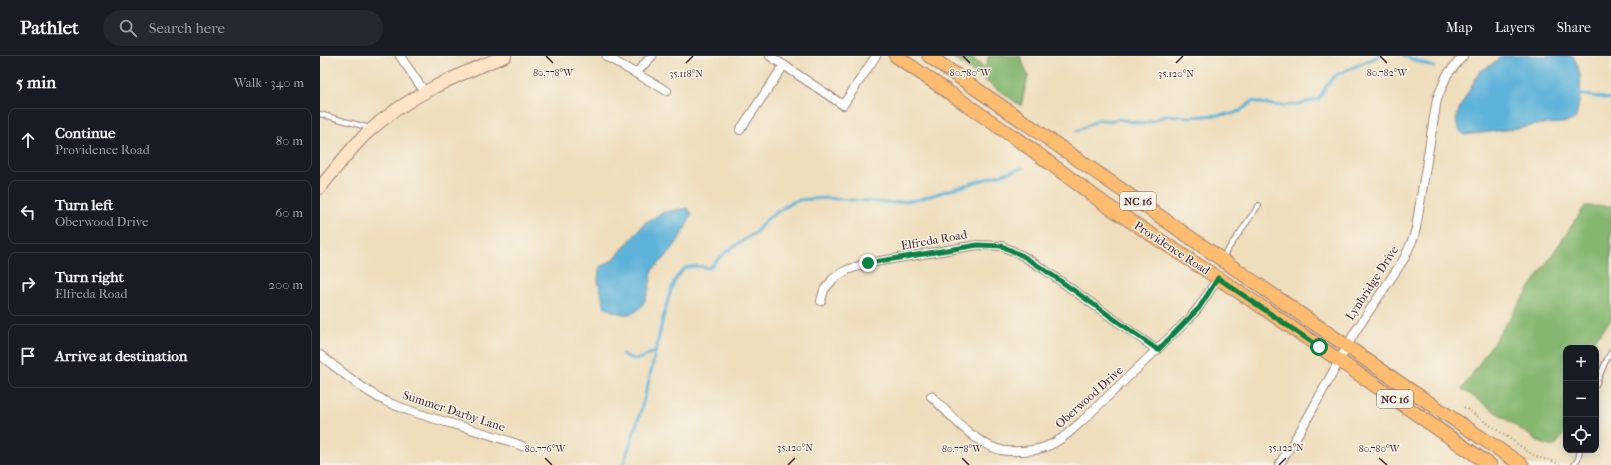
<!DOCTYPE html>
<html lang="en">
<head>
<meta charset="utf-8">
<style>
  :root { --surface:#171b24; --page:#242831; --text:#f1f3f6; --muted:#9ea1a6; --line:#363941 }
  body { margin:0; font-family:"IM FELL French Canon",serif; background:var(--page); color:var(--text) }
  .controls { position:absolute; right:12px; bottom:12px; display:grid; overflow:hidden; border-radius:8px; box-shadow:0 2px 10px #0003 }
  .controls button { width:36px; height:36px; display:grid; place-items:center; padding:0; border:0; border-bottom:1px solid var(--line); background:var(--surface); color:var(--text); font:20px sans-serif }
  .stop { position:absolute; width:12px; height:12px; margin:-9px; border:3px solid #0b8043; border-radius:50%; background:#fff }
  .stop.end { background:#0b8043; border-color:#fff; box-shadow:0 1px 4px #0008 }
  .list { margin:0; padding:0; list-style:none }
  h2 { display:flex; justify-content:space-between; align-items:center; height:52px; margin:0; padding:0 16px; font-size:17px }
  h2 small { font-size:13px; font-weight:400; color:var(--muted) }
  .list li { display:grid; grid-template-columns:26px 1fr auto; gap:12px; align-items:center; box-sizing:border-box; height:64px; margin:0 8px 8px; padding:0 8px; border:1px solid var(--line); border-radius:8px }
  .list b { display:block; font-size:15px; white-space:nowrap }
  .list p { margin:0; font-size:13px; white-space:nowrap; color:var(--muted) }
  .list em { font-size:13px; font-style:normal; color:var(--muted) }
  .icon { flex:none; width:22px; height:22px; fill:none; stroke:currentColor; stroke-width:2; stroke-linecap:round; stroke-linejoin:round }
  .map { position:relative; flex:none; width:1291px; height:409px; overflow:hidden }
  header { display:flex; align-items:center; gap:24px; box-sizing:border-box; height:56px; padding:0 20px; background:var(--surface); border-bottom:1px solid var(--line) }
  header strong { font-size:19px }
  nav { display:flex; gap:22px; margin-inline-start:auto; font-size:14px }
  .search { width:280px; height:36px; background:var(--page); display:flex; align-items:center; gap:10px; box-sizing:border-box; padding:0 14px; border-radius:22px; color:var(--muted); font-size:15px }
  main { display:flex }
  aside { flex:1; background:var(--surface) }
  .map>svg:first-child { display:block }
  .forest { fill:#86b771; stroke:#686b4e }
  .water { fill:#5db2d9; stroke:#546882 }
  .lines { fill:none; stroke-linecap:round; stroke-linejoin:round }
  .stream { stroke:#5db2d9; stroke-width:3 }
  .lane-casing { stroke:#9c7e74; stroke-width:6 }
  .street-casing { stroke:#9c7e74; stroke-width:10 }
  .secondary-casing { stroke:#9c7e74; stroke-width:14 }
  .primary-casing { stroke:#9c7e74; stroke-width:15 }
  .path { stroke:#9c7e74; stroke-width:2; stroke-dasharray:1 3; stroke-linecap:butt }
  .lane { stroke:#fff; stroke-width:4 }
  .street { stroke:#fff; stroke-width:8 }
  .secondary { stroke:#fee4c6; stroke-width:12 }
  .primary { stroke:#fdbc70; stroke-width:13 }
  .route { stroke:#0b8043; stroke-width:5 }
  .ticks { fill:none; stroke:#4a1f2b; stroke-width:1.5 }
  .labels { text-anchor:middle; dominant-baseline:central; stroke-width:3; stroke-linejoin:round; paint-order:stroke }
  .shield { fill:#f7f3e8; stroke:#7e5f64; stroke-width:1 }
  .shield-label { font-size:11px; font-weight:bold; fill:#4a1f2b }
  .street-label { font-size:12px; fill:#4a1f2b; stroke:#f7f3e8 }
  .ticks-label { font-size:10px; text-anchor:middle; fill:#4a1f2b; stroke:#f7f3e8; stroke-width:3; stroke-linejoin:round; paint-order:stroke }
</style>
</head>
<body>
<header>
<strong>Pathlet</strong>
<div class="search"><svg class="icon" aria-label="search" viewBox="0 0 24 24"><circle cx="10" cy="10" r="6"/><path d="M15 15l6 6"/></svg>Search here</div>
<nav><a>Map</a><a>Layers</a><a>Share</a></nav>
</header>
<main>
<aside>
<h2>5 min<small>Walk · 340 m</small></h2>
<ul class="list">
<li><svg class="icon" aria-label="ahead" viewBox="0 0 24 24"><path d="M12 20V5M6 11l6-6 6 6"/></svg><div><b>Continue</b><p>Providence Road</p></div><em>80 m</em></li>
<li><svg class="icon" aria-label="left" viewBox="0 0 24 24"><path d="M17 20v-9H6M10 6l-5 5 5 5"/></svg><div><b>Turn left</b><p>Oberwood Drive</p></div><em>60 m</em></li>
<li><svg class="icon" aria-label="right" viewBox="0 0 24 24"><path d="M7 20v-9h11M14 6l5 5-5 5"/></svg><div><b>Turn right</b><p>Elfreda Road</p></div><em>200 m</em></li>
<li><svg class="icon" aria-label="arrive" viewBox="0 0 24 24"><path d="M6 21V4h12l-3 4 3 4H6"/></svg><div><b>Arrive at destination</b></div></li>
</ul>
</aside>
<div class="map">
<svg width="1291" height="409" viewBox="0 0 1291 409">
  <rect width="100%" height="100%" fill="#f7f3e8"/>
  <filter id="ink" filterUnits="userSpaceOnUse"><feTurbulence type="fractalNoise" baseFrequency=".025" numOctaves="2"/><feDisplacementMap in="SourceGraphic" scale="8" xChannelSelector="R" yChannelSelector="G"/><feConvolveMatrix kernelMatrix="1 2 1 2 8 2 1 2 1" color-interpolation-filters="sRGB"/></filter>
  <filter id="wash" filterUnits="userSpaceOnUse"><feTurbulence type="fractalNoise" baseFrequency=".012" numOctaves="4" result="noise"/><feDisplacementMap in="SourceGraphic" scale="16" xChannelSelector="R" yChannelSelector="G"/><feGaussianBlur stdDeviation="0.9" result="paint"/><feColorMatrix in="noise" values="0 0 0 0 0 0 0 0 0 0 0 0 0 0 0 0 0 1.4 0 .05"/><feComposite in="paint" operator="in"/></filter>
  <g filter="url(#wash)">
    <rect width="100%" height="100%" fill="#eedebc"/>
    <g class="forest">
      <path d="M630 0H648L665 12 669 0H700L708 20 701 50Z"/>
      <path d="M1265 150H1291V264L1275 284 1270 292H1246V364L1244 378 1235 390H1229L1221 387 1142 333Z"/>
    </g>
    <g class="water">
      <path d="M1182 0H1253C1265 20 1260 41 1256 62 1246 69 1234 67 1222 68 1196 73 1171 76 1144 79L1138 73 1136 64 1140 51 1160 15 1171 9Z"/>
      <path d="M368 152 372 158C361 182 352 197 332 214 331 227 326 257 309 258 301 259 293 255 285 252L278 225 279 212 294 203 326 166 344 156Z"/>
    </g>
    <g class="lines">
      <g class="stream">
        <path d="M1084 0 1114 11"/>
        <path d="M1257 38 1291 43"/>
        <path d="M757 75 778 64 789 65 799 63 823 68 848 59 869 61 911 58 920 55 933 45C961 52 971 51 999 43L1006 30 1016 19 1059 0"/>
        <path d="M302 298C318 307 320 303 335 295"/>
        <path d="M303 409C313 381 322 353 329 324 336 297 340 270 348 244 351 234 354 223 361 216 367 208 380 210 389 212L407 195 435 177 447 163 469 148 479 144 505 142 574 147 600 143 702 112"/>
      </g>
    </g>
  </g>
  <g filter="url(#ink)">
    <g class="lines">
      <g class="lane-casing">
        <g id="lane">
          <path d="M0 58 50 72"/>
          <path d="M902 202 939 149"/>
          <path d="M1276 329 1285 307 1291 296"/>
          <path d="M1254 409 1258 403 1260 394"/>
        </g>
      </g>
      <g class="street-casing">
        <g id="street">
          <path d="M80 0 104 35"/>
          <path d="M450 0 523 49 556 0"/>
          <path d="M287 1 347 35"/>
          <path d="M316 17 332 0"/>
          <path d="M420 74 464 9"/>
          <path d="M501 245 504 234 514 222 527 214 548 207 658 189 682 190 703 200 725 214 837 294"/>
          <path d="M0 299C21 315 41 333 65 345 109 365 158 372 202 390"/>
          <path d="M611 340C630 358 654 388 681 394 687 396 695 395 702 395 717 395 731 390 742 382 749 377 755 371 761 366L870 262 879 251 898 222"/>
          <path d="M959 409 986 365 1035 276 1084 203 1093 183 1096 172 1117 43 1127 19 1143 0"/>
        </g>
      </g>
      <g class="secondary-casing">
        <path id="secondary" d="M0 132C15 113 30 93 47 77 87 40 135 20 185 0"/>
      </g>
      <g class="primary-casing">
        <g id="primary">
          <path d="M576 0 711 93 786 149 945 253 1170 409"/>
          <path d="M609 0 1084 330 1202 409"/>
        </g>
      </g>
      <path class="path" d="M1144 351 1213 399C1222 404 1231 403 1240 409"/>
      <use href="#lane" class="lane"/>
      <use href="#street" class="street"/>
      <use href="#secondary" class="secondary"/>
      <use href="#primary" class="primary"/>
    </g>
  </g>
  <g class="lines" filter="url(#ink)">
    <path class="route" d="M548 207 658 189 682 190 703 200 725 214 838 294 879 252 898 222 999 291"/>
  </g>
  <path class="ticks" d="M226 0 233 7M643 0 650 7M1060 0 1067 7M366 7 373 0M856 7 863 0M225 402 232 409M642 402 649 409M1059 402 1067 409M468 409 475 402M959 409 966 402"/>
  <g class="labels">
    <g class="shield">
      <rect x="800" y="136" width="36" height="18" rx="3"/>
      <rect x="1057" y="334" width="36" height="18" rx="3"/>
    </g>
    <g class="shield-label">
      <text x="818" y="145">NC 16</text>
      <text x="1075" y="343">NC 16</text>
    </g>
    <g class="street-label">
      <text transform="translate(614 184) rotate(-10)">Elfreda Road</text>
      <text transform="translate(852 192) rotate(33)">Providence Road</text>
      <text transform="translate(1052 227) rotate(-57)">Lynbridge Drive</text>
      <text transform="translate(769 341) rotate(-42)">Oberwood Drive</text>
      <text transform="translate(134 355) rotate(18)">Summer Darby Lane</text>
    </g>
  </g>
  <g class="ticks-label">
    <text x="233" y="20">80.778°W</text>
    <text x="650" y="20">80.780°W</text>
    <text x="1067" y="20">80.782°W</text>
    <text x="366" y="21">35.118°N</text>
    <text x="856" y="21">35.120°N</text>
    <text x="475" y="395">35.120°N</text>
    <text x="966" y="395">35.122°N</text>
    <text x="225" y="396">80.776°W</text>
    <text x="642" y="396">80.778°W</text>
    <text x="1059" y="396">80.780°W</text>
  </g>
</svg>
<div class="controls">
<button>+</button>
<button>−</button>
<button><svg class="icon" aria-label="locate" viewBox="0 0 24 24"><circle cx="12" cy="12" r="6"/><path d="M12 2v4M12 18v4M2 12h4M18 12h4"/></svg></button>
</div>
<div class="stop" style="left:999px;top:291px"></div>
<div class="stop end" style="left:548px;top:207px"></div>
</div>
</main>
</body>
</html>
